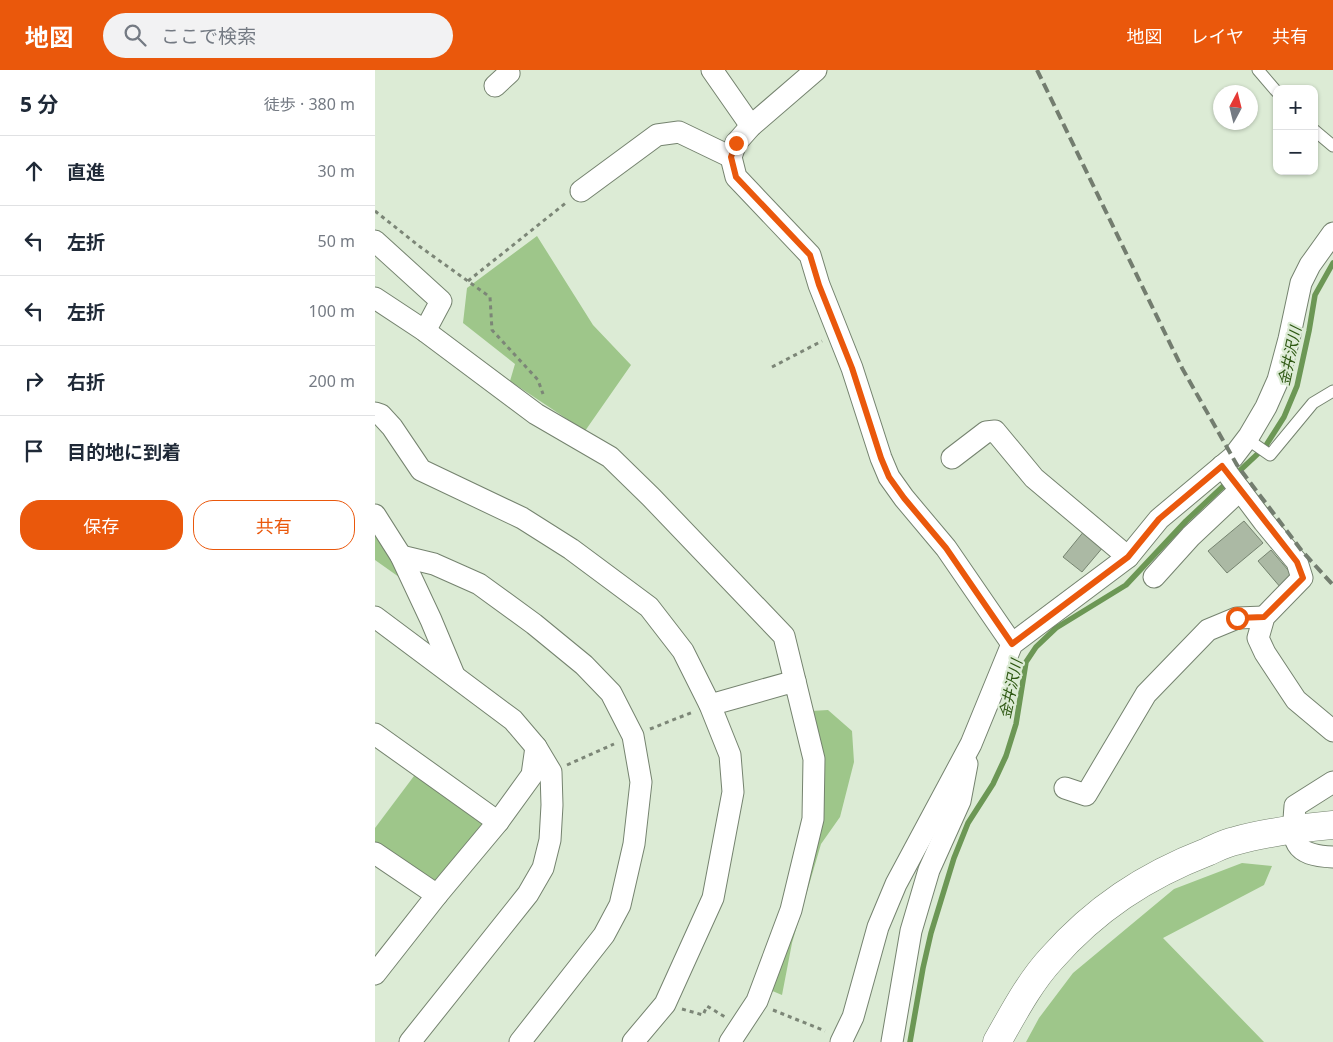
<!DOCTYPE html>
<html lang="ja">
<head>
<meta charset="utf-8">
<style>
  :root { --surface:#fff; --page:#f2f2f3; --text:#1f2937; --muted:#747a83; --line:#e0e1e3; --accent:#ea580c }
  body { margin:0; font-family:"Noto Sans","Noto Sans JP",sans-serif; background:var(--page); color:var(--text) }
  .controls { position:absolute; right:15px; top:15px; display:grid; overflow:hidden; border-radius:10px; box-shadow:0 1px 4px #0004 }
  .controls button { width:45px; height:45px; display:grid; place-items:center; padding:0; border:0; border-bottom:1px solid var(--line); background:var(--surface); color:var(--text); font:25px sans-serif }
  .compass { position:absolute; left:838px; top:15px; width:45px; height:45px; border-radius:50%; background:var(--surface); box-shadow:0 1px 4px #0004; rotate:7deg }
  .stop { position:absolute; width:15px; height:15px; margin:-11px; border:4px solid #ea580c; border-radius:50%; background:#fff }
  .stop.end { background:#ea580c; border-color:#fff; box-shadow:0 1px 5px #0008 }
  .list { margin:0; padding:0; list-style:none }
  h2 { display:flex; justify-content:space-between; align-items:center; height:65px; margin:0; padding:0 20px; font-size:21px }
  h2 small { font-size:16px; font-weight:400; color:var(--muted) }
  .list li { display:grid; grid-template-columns:32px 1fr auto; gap:15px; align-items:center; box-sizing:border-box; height:70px; padding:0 20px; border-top:1px solid var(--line) }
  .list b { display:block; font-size:19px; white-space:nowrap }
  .list em { font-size:16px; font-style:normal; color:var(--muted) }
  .actions { display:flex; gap:10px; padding:15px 20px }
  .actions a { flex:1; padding:11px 0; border:1px solid var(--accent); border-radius:20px; text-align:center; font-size:18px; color:var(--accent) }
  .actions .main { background:var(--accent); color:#fff }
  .icon { flex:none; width:28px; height:28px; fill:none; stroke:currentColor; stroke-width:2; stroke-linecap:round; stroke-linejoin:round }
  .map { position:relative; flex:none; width:958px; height:972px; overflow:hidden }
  header { display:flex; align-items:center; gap:30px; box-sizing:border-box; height:70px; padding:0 25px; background:var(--accent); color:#fff }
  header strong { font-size:24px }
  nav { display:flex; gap:28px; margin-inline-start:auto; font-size:18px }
  .search { width:350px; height:45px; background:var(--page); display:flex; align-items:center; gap:12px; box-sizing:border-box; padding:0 18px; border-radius:28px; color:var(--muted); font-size:19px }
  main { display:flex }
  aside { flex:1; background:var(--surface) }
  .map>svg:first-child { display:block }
  .green { fill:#9ec68a }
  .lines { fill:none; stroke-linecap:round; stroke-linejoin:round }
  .stream { stroke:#6c9755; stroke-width:5.5 }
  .building { fill:#abb9a4; stroke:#768470 }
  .lane-casing { stroke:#75836f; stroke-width:13 }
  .street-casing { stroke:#75836f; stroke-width:23 }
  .secondary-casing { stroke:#75836f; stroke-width:29 }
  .path { stroke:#7c8677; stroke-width:3; stroke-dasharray:4 4; stroke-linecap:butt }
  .lane { stroke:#fff; stroke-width:11 }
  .street { stroke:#fff; stroke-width:21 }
  .secondary { stroke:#fff; stroke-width:28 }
  .rail { stroke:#737d6f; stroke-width:4; stroke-dasharray:10 5; stroke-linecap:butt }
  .route { stroke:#ea580c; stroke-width:6 }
  .labels { text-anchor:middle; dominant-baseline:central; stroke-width:4.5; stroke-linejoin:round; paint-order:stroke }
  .water-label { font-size:15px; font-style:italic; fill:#2e5813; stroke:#dcebd5 }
</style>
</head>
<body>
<header>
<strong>地図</strong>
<div class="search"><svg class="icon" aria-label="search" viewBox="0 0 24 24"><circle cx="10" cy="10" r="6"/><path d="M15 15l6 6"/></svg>ここで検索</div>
<nav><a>地図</a><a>レイヤ</a><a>共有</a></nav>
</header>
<main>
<aside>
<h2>5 分<small>徒歩 · 380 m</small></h2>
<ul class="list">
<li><svg class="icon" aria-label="ahead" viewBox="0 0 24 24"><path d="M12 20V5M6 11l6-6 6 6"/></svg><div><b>直進</b></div><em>30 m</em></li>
<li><svg class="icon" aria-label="left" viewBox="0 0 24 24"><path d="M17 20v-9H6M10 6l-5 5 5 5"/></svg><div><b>左折</b></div><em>50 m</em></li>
<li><svg class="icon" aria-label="left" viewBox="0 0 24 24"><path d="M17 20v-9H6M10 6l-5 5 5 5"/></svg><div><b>左折</b></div><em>100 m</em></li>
<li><svg class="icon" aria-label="right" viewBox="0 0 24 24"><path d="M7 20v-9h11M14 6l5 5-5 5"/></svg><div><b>右折</b></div><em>200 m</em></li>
<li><svg class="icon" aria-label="arrive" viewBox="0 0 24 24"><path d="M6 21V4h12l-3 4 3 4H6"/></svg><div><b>目的地に到着</b></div></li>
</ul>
<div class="actions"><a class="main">保存</a><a>共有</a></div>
</aside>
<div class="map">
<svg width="958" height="972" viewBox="0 0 958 972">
  <rect width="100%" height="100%" fill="#dcebd5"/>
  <g class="green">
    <path d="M162 166 218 255 256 295 210 361 135 311 140 294 88 253 92 218Z"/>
    <path d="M0 457 4 464 24 507 0 490Z"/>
    <path d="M453 640 477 661 479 692 465 747 446 774 417 873 407 925 395 920 436 791 450 708 447 685 436 641Z"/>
    <path d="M42 702 105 747 107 758 64 812 51 810 0 772V758Z"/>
    <path d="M867 793 897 796 889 815 788 868 889 972H651L664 948 698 903 799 819Z"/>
  </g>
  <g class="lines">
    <path class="stream" d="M535 972 548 898 556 863 579 788 593 753 618 714 631 686 641 654 651 592 661 577 681 558 751 515 811 451 890 377 909 347 922 316 934 261 940 225 958 193"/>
  </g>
  <g class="building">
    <path d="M869 451 888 473 852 503 833 481Z"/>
    <path d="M710 460 729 476 707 502 688 487Z"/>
    <path d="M896 480 919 507 906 518 883 491Z"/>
  </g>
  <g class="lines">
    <g class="lane-casing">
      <g id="lane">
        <path d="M883 0 902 22"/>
        <path d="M939 60 958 76"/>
        <path d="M872 369 895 385 938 333 958 321"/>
      </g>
    </g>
    <g class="street-casing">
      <g id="street">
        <path d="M337 0 376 56"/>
        <path d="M441 0 376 56 361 73 356 87 361 107 435 185 444 215 477 298 506 388 514 407 529 428 571 478 637 574"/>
        <path d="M120 16 134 3 133 0"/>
        <path d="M206 121 282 65 304 62 356 87"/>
        <path d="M0 171 66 231 50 261"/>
        <path d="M0 228 50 261 161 344 235 387 276 427 409 566 420 611"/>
        <path d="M0 343 6 345 17 357 46 400 147 448 196 479 274 537 308 581 335 635 355 685 358 722 338 828 290 934 258 972"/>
        <path d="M577 388 611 362 620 361 659 408 753 487"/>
        <path d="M847 396 889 452 922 492 927 508 889 547 883 568 890 583 921 630 958 661"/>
        <path d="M0 445 26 486 56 550 79 605"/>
        <path d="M26 486 59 494 104 514 159 554 209 595 236 623 258 666 266 712 259 774 245 835 229 865 145 972"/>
        <path d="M779 507 816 466 865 420"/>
        <path d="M0 547 138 650 161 677 176 702 177 735 175 770 168 798 153 824 35 972"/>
        <path d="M335 635 420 611 439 689 438 749 416 840 382 931 355 972"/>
        <path d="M0 664 123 752"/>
        <path d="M958 712 920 736C917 772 917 785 958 787"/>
        <path d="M690 718 711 725 771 624 833 560 862 548 889 547"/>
        <path d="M0 783 62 825"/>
        <path d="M0 904 62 825 123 752 157 705 161 677"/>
        <path d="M466 972 478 947 503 857 521 814 596 674 637 574 753 487 784 449 858 387 874 366 891 337 903 310 914 269 926 213 935 195 958 163"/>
        <path d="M517 972 536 861 554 800 585 731 592 694"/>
      </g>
    </g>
    <g class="secondary-casing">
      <path id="secondary" d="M622 972C638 944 654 913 676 889 720 839 770 806 832 782 841 778 850 773 860 771 892 762 925 758 958 755"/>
    </g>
    <g class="path">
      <path d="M0 141 44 176 115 227 117 260 163 310 168 324"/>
      <path d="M93 211 192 132"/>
      <path d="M397 297 447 271"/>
      <path d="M275 659 318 642"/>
      <path d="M192 695 239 674"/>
      <path d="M307 939 328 945 332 936 350 947"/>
      <path d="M398 940 450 961"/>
    </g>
    <use href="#lane" class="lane"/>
    <use href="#street" class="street"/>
    <use href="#secondary" class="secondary"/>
    <path class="rail" d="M662 0 807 298 862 395 927 481 958 515"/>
  </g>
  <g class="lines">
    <path class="route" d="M361 73 356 87 361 107 435 185 444 215 477 298 506 388 514 407 529 428 571 478 637 574 753 487 784 449 847 396 922 492 928 508 889 547 862 548"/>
  </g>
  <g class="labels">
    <g class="water-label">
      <text transform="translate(914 286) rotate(-78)">金井沢川</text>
      <text transform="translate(635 619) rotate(-78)">金井沢川</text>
    </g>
  </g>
</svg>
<div class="controls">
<button>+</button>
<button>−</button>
</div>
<svg class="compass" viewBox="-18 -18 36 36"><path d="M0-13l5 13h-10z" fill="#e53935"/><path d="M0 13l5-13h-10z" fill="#747a83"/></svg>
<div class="stop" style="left:862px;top:548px"></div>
<div class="stop end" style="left:361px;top:73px"></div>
</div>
</main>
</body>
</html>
